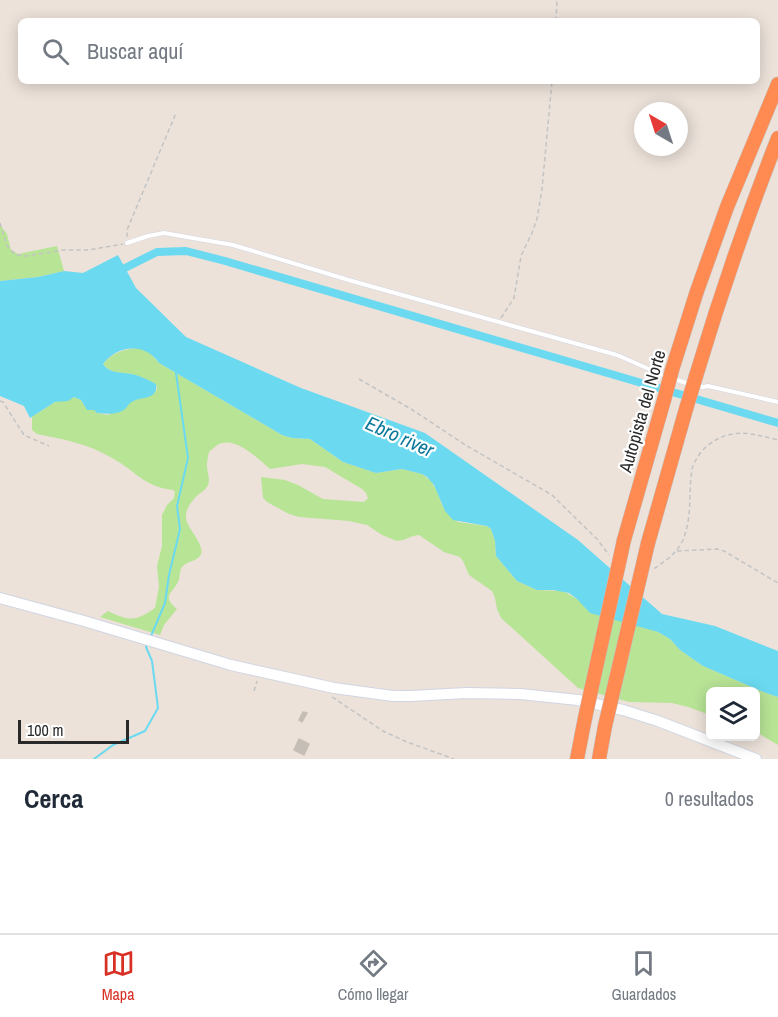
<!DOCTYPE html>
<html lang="es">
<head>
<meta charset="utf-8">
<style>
  :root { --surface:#fff; --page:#f6f6f7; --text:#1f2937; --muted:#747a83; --line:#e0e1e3; --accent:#d93025 }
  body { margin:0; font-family:"Archivo Narrow",sans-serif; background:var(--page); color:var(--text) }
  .controls { position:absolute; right:18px; bottom:18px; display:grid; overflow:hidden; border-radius:9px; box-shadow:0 3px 15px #0003 }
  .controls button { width:54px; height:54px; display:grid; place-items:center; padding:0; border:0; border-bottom:2px solid var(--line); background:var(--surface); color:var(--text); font:30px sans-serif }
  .compass { position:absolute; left:634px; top:102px; width:54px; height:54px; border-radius:50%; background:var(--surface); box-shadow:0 3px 15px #0003; rotate:321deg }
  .scale { position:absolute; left:18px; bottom:15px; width:111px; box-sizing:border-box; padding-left:6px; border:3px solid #292929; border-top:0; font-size:16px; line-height:21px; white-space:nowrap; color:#292929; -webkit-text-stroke:4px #fff; paint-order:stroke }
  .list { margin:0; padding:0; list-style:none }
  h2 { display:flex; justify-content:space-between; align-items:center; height:78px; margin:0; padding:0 24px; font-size:26px }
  h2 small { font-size:20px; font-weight:400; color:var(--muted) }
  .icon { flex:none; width:33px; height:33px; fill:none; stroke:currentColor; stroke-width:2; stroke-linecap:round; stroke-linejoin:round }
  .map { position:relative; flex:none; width:778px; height:759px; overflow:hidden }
  .search { position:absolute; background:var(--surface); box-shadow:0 3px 15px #0003; left:18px; right:18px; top:18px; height:66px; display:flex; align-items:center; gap:15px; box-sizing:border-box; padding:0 21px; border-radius:9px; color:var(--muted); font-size:22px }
  .sheet { height:174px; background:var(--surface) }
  nav { display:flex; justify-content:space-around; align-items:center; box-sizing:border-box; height:84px; border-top:2px solid var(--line); background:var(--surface); font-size:16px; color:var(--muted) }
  nav a { display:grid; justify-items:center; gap:3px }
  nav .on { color:var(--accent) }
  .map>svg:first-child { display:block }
  .green { fill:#b8e496 }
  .water { fill:#6bdaf0 }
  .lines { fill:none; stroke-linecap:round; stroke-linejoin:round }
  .stream { stroke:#6bdaf0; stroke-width:2 }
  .canal { stroke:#6bdaf0; stroke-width:8 }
  .building { fill:#c4beb6; stroke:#c7beb4; stroke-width:1.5 }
  .lane-casing { stroke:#d0d5e2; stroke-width:5 }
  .secondary-casing { stroke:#d0d5e2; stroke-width:12 }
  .highway-casing { stroke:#c3c3c3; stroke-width:15 }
  .path { stroke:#c3c3c3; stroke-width:1.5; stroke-dasharray:4.5 3; stroke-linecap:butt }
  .lane { stroke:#fff; stroke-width:4 }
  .secondary { stroke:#fff; stroke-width:10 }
  .highway { stroke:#ff8b52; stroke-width:14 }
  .highway-bridge-casing { stroke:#c3c3c3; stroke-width:15; stroke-linecap:butt }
  .highway-bridge { stroke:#ff8b52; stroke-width:14 }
  .labels { text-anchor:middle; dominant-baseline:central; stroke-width:4.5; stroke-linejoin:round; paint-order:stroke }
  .street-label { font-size:18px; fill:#292929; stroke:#fff }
  .water-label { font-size:20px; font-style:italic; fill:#0b789b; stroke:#fff }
</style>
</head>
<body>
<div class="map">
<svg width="778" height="759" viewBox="0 0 778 759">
  <rect width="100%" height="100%" fill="#ece2da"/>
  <g class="green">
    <path d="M0 225 7 234 11 250 18 254 57 246 64 271 38 277 0 281Z"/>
    <path d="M138 348 149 352 159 363 282 435 292 438 310 439 343 462 376 473 402 469 422 474 431 481 437 491 442 505 458 522 487 526 491 529 495 541 496 556 517 581 537 590 563 591 577 599 658 632 670 639 680 650 703 666 766 693 778 697V745L756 732V692H710V715L688 707 672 703 629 702 578 688 501 618 497 609 495 598 492 591 469 575 463 561 460 557 444 552 419 535 413 536 403 540 397 541 382 535 367 525 349 521 299 517 289 514 267 502 263 498 261 477 285 480 298 485 323 499 364 502 368 498 366 493 362 489 325 467 302 464 270 469C259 459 238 439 222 443 217 444 213 449 209 452 208 456 207 461 207 466 207 473 212 482 206 488 204 491 201 492 199 494 193 499 185 509 186 518 187 529 207 546 200 556 196 561 189 561 184 565 178 570 181 577 178 582 171 595 162 596 177 609L164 625 160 635 100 617 108 611C129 621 135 622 155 608L159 587 157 566 162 546V515L167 505 174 498 175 492 173 490C144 487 136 471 112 458 89 444 63 439 37 434L32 430V416C40 413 46 407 54 403 60 399 67 401 73 397L81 400 87 410H94L97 413 108 415 135 400 154 393 157 389 156 384C148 380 140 376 131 374 121 372 110 374 103 364 112 353 124 349 138 348Z"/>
  </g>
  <path class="water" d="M118 255 136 288 186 337 301 388 425 433 578 540 662 614 715 626 778 651V697L766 693 703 666 680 650 670 639 658 632 590 613 577 599 569 593 553 590H537L517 581 496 556 495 541 491 529 487 526 453 520 445 511 434 485 427 477 422 474 402 469 376 473 343 462 310 439 292 438 282 435 159 363C145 342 117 345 103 364 110 374 121 372 132 374 140 376 149 380 156 384 158 401 141 396 132 402 128 404 129 405 125 409 117 415 107 414 97 413L94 410H87L81 400 74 397 68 401 55 402 30 418 24 406 0 396V281L38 277 64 271 83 273Z"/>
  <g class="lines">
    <g class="stream">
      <path d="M151 636 165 603 169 575 180 529 177 506 188 458 176 373"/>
      <path d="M94 759 113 745 145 731 158 708 152 661 146 647 147 644"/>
    </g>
    <path class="canal" d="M119 271 157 252 186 251 225 261 778 423"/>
  </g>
  <g class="building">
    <path d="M303 712 307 713 302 722 299 720Z"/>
    <path d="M299 739 309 744 304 755 294 750Z"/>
  </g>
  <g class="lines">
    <g class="lane-casing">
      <g id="lane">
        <path d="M127 243 148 236 164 233 233 245 352 281 617 355 667 377"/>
        <path d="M674 379 689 384"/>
        <path d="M697 385 703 387 708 386 778 402"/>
      </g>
    </g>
    <g class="secondary-casing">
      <path id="secondary" d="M0 598 84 621 231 665 334 688 393 696H411L466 693 520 694 578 700 623 710 658 721 756 759"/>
    </g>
    <g class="highway-casing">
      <g id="highway">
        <path d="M672 370 697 291 727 207 778 84"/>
        <path d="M696 376C720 296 747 217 778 138"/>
        <path d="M624 540 664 400"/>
        <path d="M648 543 686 409"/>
        <path d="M577 759 585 718"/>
        <path d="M599 759 605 726"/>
      </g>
    </g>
    <g class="path">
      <path d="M556 21 557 0"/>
      <path d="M0 223 7 246 16 255 26 256 63 250H88L123 244"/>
      <path d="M127 237V230L176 113"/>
      <path d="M501 318 514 298 521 256 532 233 537 219 542 189 552 81"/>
      <path d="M359 379 411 409 467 446 552 495 597 539 609 555"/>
      <path d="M0 401 3 402 24 435 49 446"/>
      <path d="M677 551 717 549 724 551 778 583"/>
      <path d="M654 568H655C665 561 676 554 682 542 693 518 688 494 692 469 694 461 701 451 707 446 731 427 750 433 778 440"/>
      <path d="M254 691 257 681"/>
      <path d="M332 697 383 731 407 742 454 759"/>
    </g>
    <use href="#lane" class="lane"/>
    <use href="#secondary" class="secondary"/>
    <use href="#highway" class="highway"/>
    <g class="highway-bridge-casing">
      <g id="highway-bridge">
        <path d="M664 400 672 370"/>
        <path d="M686 409 696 376"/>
        <path d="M585 718 624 540"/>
        <path d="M605 726 648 543"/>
      </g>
    </g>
    <use href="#highway-bridge" class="highway-bridge"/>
  </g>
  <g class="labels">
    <g class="street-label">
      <text transform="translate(642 411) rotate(-74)">Autopista del Norte</text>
    </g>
    <g class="water-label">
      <text transform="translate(400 436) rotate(24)">Ebro river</text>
    </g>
  </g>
</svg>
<div class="controls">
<button><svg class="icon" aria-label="layers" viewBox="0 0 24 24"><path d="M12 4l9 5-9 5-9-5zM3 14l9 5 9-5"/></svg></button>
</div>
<svg class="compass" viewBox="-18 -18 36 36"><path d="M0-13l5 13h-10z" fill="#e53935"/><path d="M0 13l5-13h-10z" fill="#747a83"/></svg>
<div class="scale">100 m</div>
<div class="search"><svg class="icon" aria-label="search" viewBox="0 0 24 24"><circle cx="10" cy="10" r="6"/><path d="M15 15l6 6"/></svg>Buscar aquí</div>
</div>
<section class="sheet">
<h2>Cerca<small>0 resultados</small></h2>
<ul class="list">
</ul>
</section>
<nav>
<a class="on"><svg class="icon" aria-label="map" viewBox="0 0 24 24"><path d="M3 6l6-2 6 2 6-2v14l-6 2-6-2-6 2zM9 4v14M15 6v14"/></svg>Mapa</a>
<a><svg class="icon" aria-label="directions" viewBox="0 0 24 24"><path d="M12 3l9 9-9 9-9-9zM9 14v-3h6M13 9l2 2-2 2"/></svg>Cómo llegar</a>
<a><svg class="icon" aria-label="saved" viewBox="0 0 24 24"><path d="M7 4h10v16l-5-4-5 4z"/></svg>Guardados</a>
</nav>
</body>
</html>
